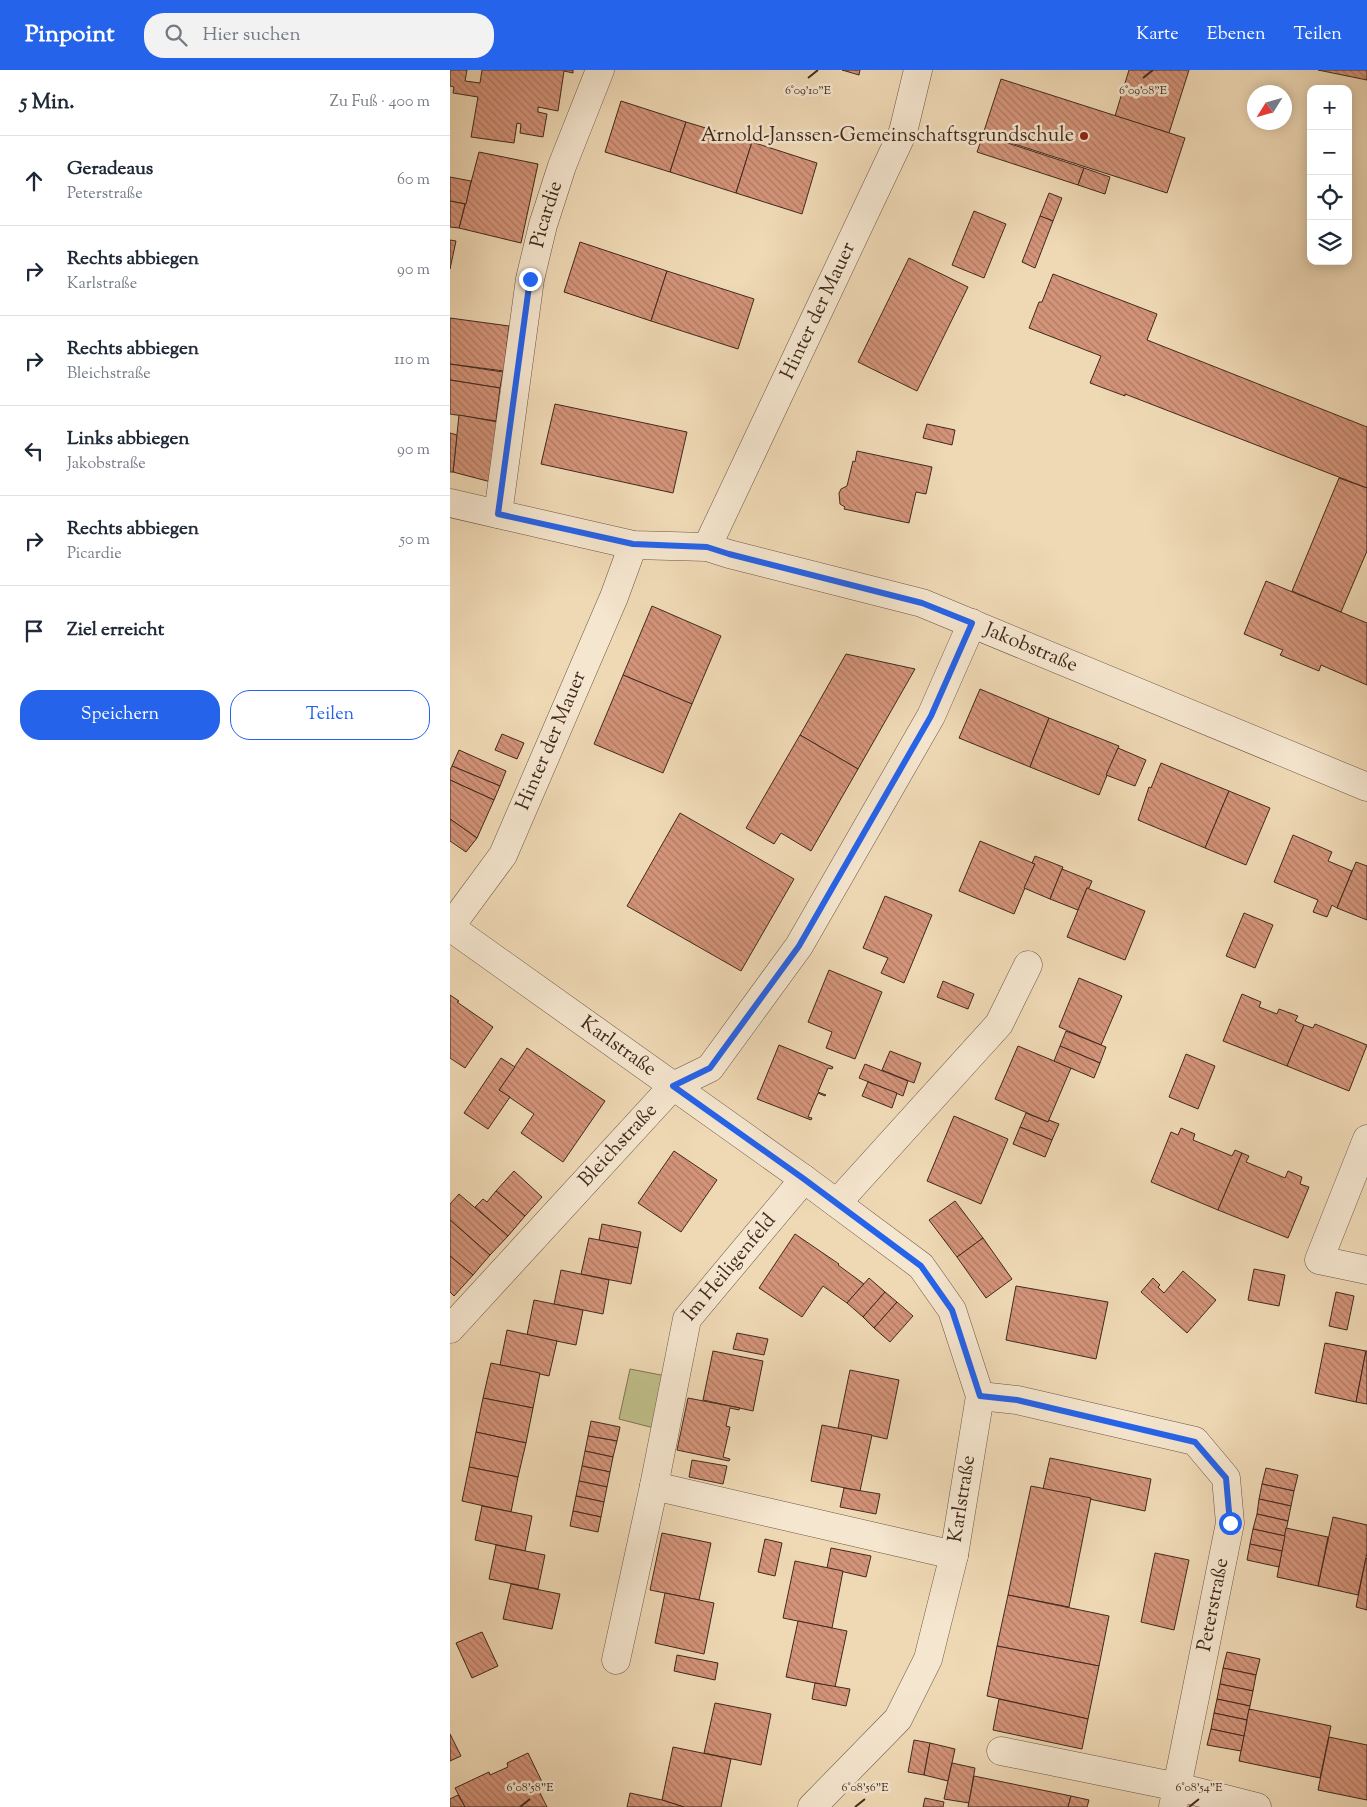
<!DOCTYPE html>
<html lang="de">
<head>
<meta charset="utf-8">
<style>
  :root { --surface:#fff; --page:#f2f2f3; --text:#1f2937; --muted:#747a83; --line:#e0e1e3; --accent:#2563eb }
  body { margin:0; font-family:"Sorts Mill Goudy",serif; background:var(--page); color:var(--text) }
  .controls { position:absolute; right:15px; top:15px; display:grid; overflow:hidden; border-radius:10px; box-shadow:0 2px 12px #0003 }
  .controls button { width:45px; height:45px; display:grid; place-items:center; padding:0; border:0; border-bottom:1px solid var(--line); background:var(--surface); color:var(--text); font:25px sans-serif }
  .compass { position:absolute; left:797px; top:15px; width:45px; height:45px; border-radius:50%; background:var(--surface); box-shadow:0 2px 12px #0003; rotate:233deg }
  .stop { position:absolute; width:15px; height:15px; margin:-11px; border:4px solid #2563eb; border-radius:50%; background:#fff }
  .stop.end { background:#2563eb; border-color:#fff; box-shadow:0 1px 5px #0008 }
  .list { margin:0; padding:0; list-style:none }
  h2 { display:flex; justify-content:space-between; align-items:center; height:65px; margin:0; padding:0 20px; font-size:21px }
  h2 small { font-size:16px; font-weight:400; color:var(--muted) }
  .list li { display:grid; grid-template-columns:32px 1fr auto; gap:15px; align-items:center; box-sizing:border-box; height:90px; padding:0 20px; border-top:1px solid var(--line) }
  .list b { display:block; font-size:19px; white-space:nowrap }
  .list p { margin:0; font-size:16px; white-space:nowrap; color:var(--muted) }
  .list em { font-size:16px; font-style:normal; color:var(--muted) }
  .actions { display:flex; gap:10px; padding:15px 20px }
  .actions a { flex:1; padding:11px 0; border:1px solid var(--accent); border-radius:20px; text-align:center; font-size:18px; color:var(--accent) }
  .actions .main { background:var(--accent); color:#fff }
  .icon { flex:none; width:28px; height:28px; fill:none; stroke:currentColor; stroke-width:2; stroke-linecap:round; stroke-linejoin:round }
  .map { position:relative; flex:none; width:917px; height:1737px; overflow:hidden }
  header { display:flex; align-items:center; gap:30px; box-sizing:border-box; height:70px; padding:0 25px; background:var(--accent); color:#fff }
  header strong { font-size:24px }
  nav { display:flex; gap:28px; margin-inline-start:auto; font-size:18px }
  .search { width:350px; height:45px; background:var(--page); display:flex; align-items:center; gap:12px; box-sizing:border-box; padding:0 18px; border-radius:20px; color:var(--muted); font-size:19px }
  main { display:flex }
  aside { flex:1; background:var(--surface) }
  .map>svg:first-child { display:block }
  .green { fill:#bfbe89; stroke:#807454 }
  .building { fill:url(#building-back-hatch); stroke:#41291e }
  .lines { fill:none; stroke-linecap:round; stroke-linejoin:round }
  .minor-casing { stroke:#6c5544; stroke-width:29 }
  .minor { stroke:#f5e6cf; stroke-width:28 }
  .route { stroke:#2563eb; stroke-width:6 }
  .ticks { fill:none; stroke:#41291e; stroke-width:2 }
  .poi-dot { fill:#8f2418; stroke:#f5e6cf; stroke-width:2 }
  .labels { text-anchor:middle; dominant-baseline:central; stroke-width:5; stroke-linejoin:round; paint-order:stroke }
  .poi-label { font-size:20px; fill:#41291e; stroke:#f5e6cf; text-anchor:end }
  .street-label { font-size:20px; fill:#41291e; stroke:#f5e6cf }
  .ticks-label { font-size:12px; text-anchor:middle; fill:#41291e; stroke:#f5e6cf; stroke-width:5; stroke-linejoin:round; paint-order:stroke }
</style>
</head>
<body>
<header>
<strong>Pinpoint</strong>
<div class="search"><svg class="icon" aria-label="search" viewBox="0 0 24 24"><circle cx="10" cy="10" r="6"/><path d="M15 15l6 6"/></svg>Hier suchen</div>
<nav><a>Karte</a><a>Ebenen</a><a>Teilen</a></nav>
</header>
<main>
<aside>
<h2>5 Min.<small>Zu Fuß · 400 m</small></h2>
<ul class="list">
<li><svg class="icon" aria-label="ahead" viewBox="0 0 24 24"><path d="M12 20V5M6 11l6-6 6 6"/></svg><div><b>Geradeaus</b><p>Peterstraße</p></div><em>60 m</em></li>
<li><svg class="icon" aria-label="right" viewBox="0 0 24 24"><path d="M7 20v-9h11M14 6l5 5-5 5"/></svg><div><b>Rechts abbiegen</b><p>Karlstraße</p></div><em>90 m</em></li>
<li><svg class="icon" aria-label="right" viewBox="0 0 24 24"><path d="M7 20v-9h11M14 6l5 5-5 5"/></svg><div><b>Rechts abbiegen</b><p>Bleichstraße</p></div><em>110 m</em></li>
<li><svg class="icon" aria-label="left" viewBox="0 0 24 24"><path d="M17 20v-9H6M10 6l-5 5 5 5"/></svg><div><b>Links abbiegen</b><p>Jakobstraße</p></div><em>90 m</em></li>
<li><svg class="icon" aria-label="right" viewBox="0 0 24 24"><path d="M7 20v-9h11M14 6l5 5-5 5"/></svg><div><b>Rechts abbiegen</b><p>Picardie</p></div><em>50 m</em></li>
<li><svg class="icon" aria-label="arrive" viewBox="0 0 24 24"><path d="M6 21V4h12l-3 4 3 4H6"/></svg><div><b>Ziel erreicht</b></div></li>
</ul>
<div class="actions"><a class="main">Speichern</a><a>Teilen</a></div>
</aside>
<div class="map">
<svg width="917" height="1737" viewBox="0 0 917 1737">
  <defs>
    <pattern id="building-back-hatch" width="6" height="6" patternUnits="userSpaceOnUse" patternTransform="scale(1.25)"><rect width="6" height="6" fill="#d4947a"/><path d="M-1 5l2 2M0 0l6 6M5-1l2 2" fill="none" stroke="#ae7963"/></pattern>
  </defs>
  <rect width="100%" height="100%" fill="#efd9b5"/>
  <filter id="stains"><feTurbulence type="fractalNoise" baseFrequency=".004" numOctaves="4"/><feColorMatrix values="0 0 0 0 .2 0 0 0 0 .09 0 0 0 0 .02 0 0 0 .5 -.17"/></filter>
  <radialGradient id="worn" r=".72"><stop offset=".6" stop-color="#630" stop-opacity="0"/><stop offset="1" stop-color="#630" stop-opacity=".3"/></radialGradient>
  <path class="green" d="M180 1299 216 1306 204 1358 169 1349Z"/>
  <g class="building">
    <path d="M0 0H17L15 11 30 13 32 0H123V3L114 1 108 41 88 37V42L97 44 93 67 70 63 71 54 67 53 64 73 21 67 28 27 3 23 4 17 0 16Z"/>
    <path d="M392 0H410L409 5Z"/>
    <path d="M679 0H739L719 63 665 46Z"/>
    <path d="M868 0H917V10Z"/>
    <path d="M551 9 735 68 717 123 533 64Z"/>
    <path d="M171 31 236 52 220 102 155 82Z"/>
    <path d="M236 52 302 72 286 123 220 102Z"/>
    <path d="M533 65 634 98 628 115 527 82Z"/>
    <path d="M302 72 367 93 352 144 286 123Z"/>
    <path d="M29 82 88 94 71 173 9 158Z"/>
    <path d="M634 98 660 107 655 124 628 115Z"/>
    <path d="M0 107 21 111 16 134 0 131Z"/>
    <path d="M599 123 612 128 603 151 590 146Z"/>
    <path d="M0 131 15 134 9 158 0 157Z"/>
    <path d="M524 141 556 154 534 208 502 195Z"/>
    <path d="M590 146 603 151 585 198 572 192Z"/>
    <path d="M0 170 6 171 0 199Z"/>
    <path d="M130 172 217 201 201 251 114 222Z"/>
    <path d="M459 188 518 217 467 321 408 292Z"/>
    <path d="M217 201 304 229 288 279 201 251Z"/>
    <path d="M603 204 707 244 697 270 917 357V418L675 324V326L640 313 651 286 579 258 589 232H592Z"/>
    <path d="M0 248 59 256 54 301 0 294Z"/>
    <path d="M0 294 53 302 50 318 0 310Z"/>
    <path d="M0 310 50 318 46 351 0 344Z"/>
    <path d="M105 334 237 362 223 423 91 394Z"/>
    <path d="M9 345 48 352 41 412 3 402Z"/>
    <path d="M477 354 505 360 502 375 473 368Z"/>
    <path d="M0 363 7 365 3 402H0Z"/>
    <path d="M407 381 482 397 476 424 466 422 459 453 394 439 395 437 390 434 389 423 391 419 397 416 403 391 405 392Z"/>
    <path d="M889 408 917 418V481L891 542 842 521Z"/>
    <path d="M816 511 917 553V615L871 595 869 601 830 585 833 580 794 564Z"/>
    <path d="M202 536 271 566 242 634 173 605Z"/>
    <path d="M396 584 465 599 408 699 350 665Z"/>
    <path d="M173 605 242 634 213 703 144 674Z"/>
    <path d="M530 619 599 648 580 697 509 668Z"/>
    <path d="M599 648 669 676 649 725 580 697Z"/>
    <path d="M52 664 74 673 67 689 45 680Z"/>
    <path d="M350 665 408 699 361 781 331 763 324 774 296 758Z"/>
    <path d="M668 678 696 690 685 716 656 705Z"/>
    <path d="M9 680 56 701 50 716 2 696Z"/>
    <path d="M711 693 779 721 755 778 688 750 699 717 701 718Z"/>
    <path d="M2 696 50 716 44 730 0 710V700Z"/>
    <path d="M0 710 44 730 27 768 0 749Z"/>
    <path d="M779 721 820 738 796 795 755 778Z"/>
    <path d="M230 743 344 809 291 901 177 836Z"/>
    <path d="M0 749 27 768 16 782 0 771Z"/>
    <path d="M843 765 882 782 878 791 902 801 887 838 882 835 877 847 863 842 868 830 824 812Z"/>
    <path d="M530 771 585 794 564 844 509 821Z"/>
    <path d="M585 786 613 797 600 829 574 818 585 794 582 793Z"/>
    <path d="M906 792 917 796V850L887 838Z"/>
    <path d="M612 799 642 811 639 818H637L628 840 600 829Z"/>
    <path d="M637 818 695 841 675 890 617 867Z"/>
    <path d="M435 826 482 845 454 913 431 903 438 888 413 878Z"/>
    <path d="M794 843 823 855 805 898 776 886Z"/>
    <path d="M379 900 432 922 405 989 376 978 382 962 358 952Z"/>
    <path d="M629 908 672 926 651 975 609 957Z"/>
    <path d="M493 911 524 924 518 939 487 927Z"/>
    <path d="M792 924 811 932 809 937 827 944 829 939 848 946 845 951 854 955 837 996 773 971Z"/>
    <path d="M0 925 9 931 7 932 43 957 15 998 0 988Z"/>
    <path d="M865 954 917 975 899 1021 837 996 854 955 863 958Z"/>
    <path d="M616 961 656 977 650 993 610 976Z"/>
    <path d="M329 975 383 997 382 999 378 998 368 1022 376 1025 375 1026 368 1023 358 1047 362 1048 361 1050 307 1029Z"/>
    <path d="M568 976 621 998 598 1052 545 1029Z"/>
    <path d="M610 976 650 993 644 1008 604 991Z"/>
    <path d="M77 978 155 1031 113 1092 71 1063 84 1044 49 1020Z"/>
    <path d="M440 981 471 993 464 1013 432 1000Z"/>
    <path d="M736 984 765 996 748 1039 719 1027Z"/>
    <path d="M51 988 65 997 49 1020 60 1027 38 1059 14 1043Z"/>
    <path d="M415 994 458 1011 453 1026 409 1008Z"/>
    <path d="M418 1012 447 1023 442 1038 412 1026Z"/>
    <path d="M576 1043 598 1052 599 1050 609 1054 602 1070 570 1057Z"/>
    <path d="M504 1046 558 1069 531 1134 477 1111Z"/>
    <path d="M570 1057 602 1070 595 1087 563 1074Z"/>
    <path d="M731 1058 745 1064 743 1070 782 1086 785 1080 792 1083 768 1140 701 1112 721 1062 728 1065Z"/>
    <path d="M224 1081 267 1110 231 1162 188 1133Z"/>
    <path d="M792 1083 799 1086 796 1092 835 1108 838 1101 852 1107 850 1114 859 1117 838 1168 768 1140Z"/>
    <path d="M64 1101 92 1127 75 1146 46 1121Z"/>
    <path d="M46 1121 75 1146 58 1166 25 1137 33 1129 37 1132Z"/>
    <path d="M9 1124 58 1166 40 1185 0 1150V1134Z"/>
    <path d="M505 1131 533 1168 507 1187 479 1150Z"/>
    <path d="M0 1150 40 1185 23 1205 0 1186Z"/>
    <path d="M152 1154 191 1162 188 1178 149 1170Z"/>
    <path d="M345 1164 389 1194 388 1195 414 1214 397 1233 373 1216 352 1247 309 1218Z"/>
    <path d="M139 1168 188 1178 181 1214 131 1204Z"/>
    <path d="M533 1168 562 1209 536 1228 507 1187Z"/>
    <path d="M0 1186 23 1205 4 1226 0 1222Z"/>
    <path d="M804 1199 835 1205 829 1236 798 1230Z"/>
    <path d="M111 1200 159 1210 153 1244 104 1234Z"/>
    <path d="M733 1201 766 1230 737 1263 691 1222 703 1208 710 1215 708 1217 714 1223Z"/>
    <path d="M419 1208 435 1222 413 1247 397 1233Z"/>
    <path d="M566 1216 658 1232 646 1289 556 1270Z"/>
    <path d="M435 1222 447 1232 424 1258 413 1247Z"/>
    <path d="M886 1222 904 1226 897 1260 879 1256Z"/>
    <path d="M84 1230 133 1240 126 1275 77 1265Z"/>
    <path d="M447 1232 463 1246 440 1272 424 1258Z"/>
    <path d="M57 1260 107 1271 99 1306 50 1295Z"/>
    <path d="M287 1263 318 1269 314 1285 283 1279Z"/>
    <path d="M875 1273 916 1281 906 1332 865 1323Z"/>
    <path d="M263 1281 313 1291 303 1341 253 1330Z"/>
    <path d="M916 1281H917V1334L906 1332Z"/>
    <path d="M41 1293 90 1303 83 1338 33 1328Z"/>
    <path d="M400 1300 449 1310 437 1369 388 1358Z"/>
    <path d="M33 1328 83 1338 76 1373 26 1362Z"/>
    <path d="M238 1328 290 1338 289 1340 280 1338 276 1356 280 1357 273 1387 280 1389 279 1391 227 1380Z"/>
    <path d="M141 1351 170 1357 167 1371 138 1366Z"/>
    <path d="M372 1355 422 1365 410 1421 361 1411Z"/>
    <path d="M26 1362 76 1373 68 1407 19 1397Z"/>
    <path d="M138 1366 167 1371 163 1387 135 1381Z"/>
    <path d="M135 1381 163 1387 160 1402 132 1396Z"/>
    <path d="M600 1388 701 1409 695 1441 593 1419Z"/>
    <path d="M242 1390 277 1396 273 1414 239 1407Z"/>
    <path d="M132 1396 160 1402 157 1417 129 1411Z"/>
    <path d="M19 1397 68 1407 61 1442 12 1431Z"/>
    <path d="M816 1398 848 1405 844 1421 812 1414Z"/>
    <path d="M129 1411 157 1417 154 1432 126 1426Z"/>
    <path d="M812 1414 844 1421 841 1436 809 1429Z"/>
    <path d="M581 1416 641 1428 619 1537 558 1525Z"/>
    <path d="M394 1418 430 1424 426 1444 390 1437Z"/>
    <path d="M126 1426 154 1432 151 1447 123 1441Z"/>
    <path d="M809 1429 841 1436 838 1451 807 1444Z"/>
    <path d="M32 1436 82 1446 75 1481 25 1470Z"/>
    <path d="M123 1441 151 1447 148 1462 120 1456Z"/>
    <path d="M807 1444 838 1451 835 1466 803 1459Z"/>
    <path d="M883 1447 917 1455V1483L908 1525 868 1516Z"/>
    <path d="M836 1458 878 1467 868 1516 827 1507Z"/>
    <path d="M803 1459 835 1466 832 1481 800 1474Z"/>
    <path d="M212 1463 261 1473 249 1530 200 1520Z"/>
    <path d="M315 1469 332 1473 325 1506 308 1502Z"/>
    <path d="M800 1474 832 1481 829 1497 797 1490Z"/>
    <path d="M46 1475 95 1485 88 1519 39 1509Z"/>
    <path d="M381 1478 421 1486 416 1507 377 1498Z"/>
    <path d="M705 1483 739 1490 724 1560 691 1552Z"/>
    <path d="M916 1488 917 1489V1540L906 1537Z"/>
    <path d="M345 1491 393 1501 382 1558 333 1548Z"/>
    <path d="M61 1514 110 1524 102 1559 53 1549Z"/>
    <path d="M215 1523 264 1533 254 1584 205 1573Z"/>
    <path d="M558 1525 659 1546 649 1596 547 1576Z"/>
    <path d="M348 1551 397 1561 385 1617 336 1607Z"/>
    <path d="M32 1562 48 1596 22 1608 6 1573Z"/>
    <path d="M547 1576 649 1596 638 1649 537 1626Z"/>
    <path d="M777 1582 810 1589 806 1605 773 1598Z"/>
    <path d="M227 1585 268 1593 265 1610 224 1601Z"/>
    <path d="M773 1598 806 1605 803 1621 770 1614Z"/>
    <path d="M365 1613 400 1619 396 1636 362 1629Z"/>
    <path d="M770 1614 803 1621 800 1636 767 1629Z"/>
    <path d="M549 1629 638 1649 632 1679 543 1660Z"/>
    <path d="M767 1629 800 1636 797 1650 764 1643Z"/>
    <path d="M265 1633 321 1644 311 1695 254 1683Z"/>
    <path d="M799 1639 881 1656 870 1708 789 1691Z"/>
    <path d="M764 1643 797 1650 794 1666 761 1659Z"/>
    <path d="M761 1659 794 1666 791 1681 757 1675Z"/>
    <path d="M0 1664 11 1686 0 1691Z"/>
    <path d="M879 1667 917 1675V1730L868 1720Z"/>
    <path d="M464 1670 480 1673 474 1705 458 1702Z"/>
    <path d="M480 1673 505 1679 498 1711 474 1705Z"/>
    <path d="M223 1677 281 1689 271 1737H234L212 1730Z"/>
    <path d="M78 1683 94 1716 88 1719 97 1737H15L5 1718 39 1702 40 1705 58 1697 57 1693Z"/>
    <path d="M502 1693 525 1698 519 1733 494 1729Z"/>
    <path d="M524 1706 621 1726 618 1737H518Z"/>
    <path d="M180 1723 212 1730 234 1737H177Z"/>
    <path d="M8 1725 15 1737H0V1729Z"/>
    <path d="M621 1726 639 1730 637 1737H618Z"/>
    <path d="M475 1728 494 1732 493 1737H473Z"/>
  </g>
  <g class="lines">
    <g class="minor-casing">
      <g id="minor">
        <path id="s1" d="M0 433 183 475 257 477 279 484 472 533 917 717"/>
        <path id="s2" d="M48 444 80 209 93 155 112 96 150 0"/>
        <path id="s3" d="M183 475 164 527 53 785 0 857 354 1109 471 1196 502 1240 530 1326 504 1485 478 1589 448 1649 362 1737"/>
        <path id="s4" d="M257 477 453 62 468 0"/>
        <path d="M917 1069 869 1190 917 1200"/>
        <path d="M387 1133 549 954 578 895"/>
        <path id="s5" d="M0 1259 223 1016 260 998 349 876 481 646 522 553"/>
        <path d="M530 1326 567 1330 745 1371 776 1408 780 1453 723 1737"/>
        <path d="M204 1416 504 1485"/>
        <path id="s6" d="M166 1590 204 1416 237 1249 354 1109"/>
        <path d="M551 1681 728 1717 807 1737"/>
      </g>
    </g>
    <use href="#minor" class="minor"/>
  </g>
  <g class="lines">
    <path class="route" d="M80 209 48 444 183 474 257 477 279 484 472 533 522 553 481 646 349 876 260 998 223 1016 354 1109 471 1196 502 1240 530 1326 567 1330 745 1372 776 1408 780 1453"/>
  </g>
  <path class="ticks" d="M358 8 368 0M693 8 703 0M70 1737 80 1729M405 1737 415 1729M739 1737 749 1729"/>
  <circle class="poi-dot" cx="634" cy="66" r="5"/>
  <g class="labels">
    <g class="poi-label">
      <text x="624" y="66">Arnold-Janssen-Gemeinschaftsgrundschule</text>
    </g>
    <g class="street-label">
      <text stroke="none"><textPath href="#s2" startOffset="304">Picardie</textPath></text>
      <text stroke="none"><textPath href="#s4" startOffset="261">Hinter der Mauer</textPath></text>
      <text stroke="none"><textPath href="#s1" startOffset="602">Jakobstraße</textPath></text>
      <text transform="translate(102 671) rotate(-67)">Hinter der Mauer</text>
      <text stroke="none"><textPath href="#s3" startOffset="632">Karlstraße</textPath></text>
      <text stroke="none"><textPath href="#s5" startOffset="249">Bleichstraße</textPath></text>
      <text stroke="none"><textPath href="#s6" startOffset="415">Im Heiligenfeld</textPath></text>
      <text transform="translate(513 1429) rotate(-81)">Karlstraße</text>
      <text transform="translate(764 1535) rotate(-79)">Peterstraße</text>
    </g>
  </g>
  <g class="ticks-label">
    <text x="358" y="24">6°09'10"E</text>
    <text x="693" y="24">6°09'08"E</text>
    <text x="80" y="1721">6°08'58"E</text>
    <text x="415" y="1721">6°08'56"E</text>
    <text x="749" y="1721">6°08'54"E</text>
  </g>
  <rect width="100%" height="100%" filter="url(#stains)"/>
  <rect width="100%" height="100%" fill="url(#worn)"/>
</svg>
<div class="controls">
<button>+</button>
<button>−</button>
<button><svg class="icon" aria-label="locate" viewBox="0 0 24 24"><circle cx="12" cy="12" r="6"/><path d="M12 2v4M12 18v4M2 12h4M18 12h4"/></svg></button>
<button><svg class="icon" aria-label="layers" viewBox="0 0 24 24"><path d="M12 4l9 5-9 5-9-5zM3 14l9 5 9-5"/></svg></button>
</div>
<svg class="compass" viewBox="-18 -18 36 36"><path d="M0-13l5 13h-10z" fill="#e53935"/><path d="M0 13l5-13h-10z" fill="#747a83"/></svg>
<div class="stop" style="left:780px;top:1453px"></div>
<div class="stop end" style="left:80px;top:209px"></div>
</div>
</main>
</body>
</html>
